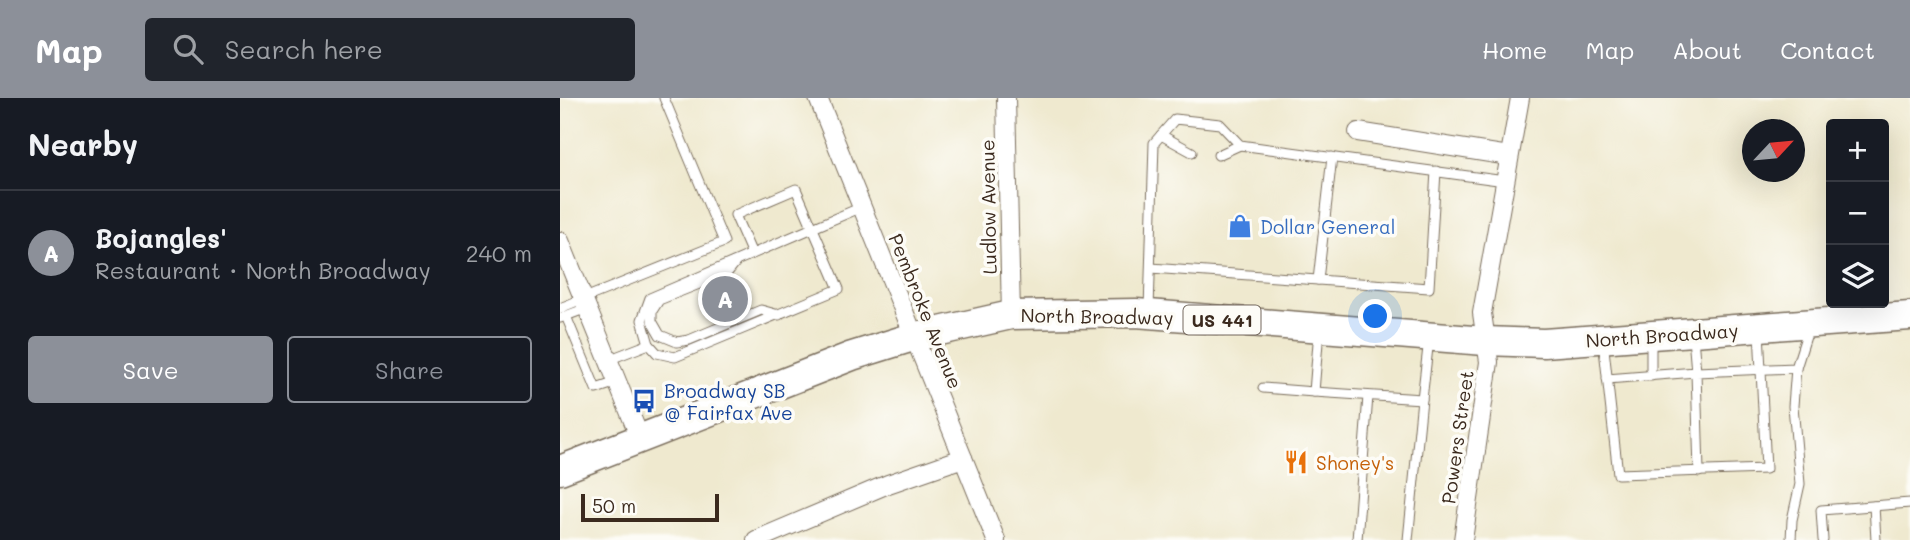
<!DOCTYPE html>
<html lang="en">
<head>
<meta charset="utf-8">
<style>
  :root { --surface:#171b24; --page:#20242c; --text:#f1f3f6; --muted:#9ea1a6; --line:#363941; --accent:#8c9099 }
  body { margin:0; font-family:Mali,sans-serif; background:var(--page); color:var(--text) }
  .controls { position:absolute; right:21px; top:21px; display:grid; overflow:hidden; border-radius:7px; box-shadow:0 7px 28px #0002 }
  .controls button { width:63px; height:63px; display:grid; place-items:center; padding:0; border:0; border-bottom:2px solid var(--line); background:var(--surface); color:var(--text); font:35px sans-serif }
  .compass { position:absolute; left:1182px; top:21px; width:63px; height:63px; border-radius:50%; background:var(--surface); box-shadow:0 7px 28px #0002; rotate:64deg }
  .scale { position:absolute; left:21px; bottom:18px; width:138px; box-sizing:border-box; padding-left:7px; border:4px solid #3b2a1e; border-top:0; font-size:19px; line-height:24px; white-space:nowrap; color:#3b2a1e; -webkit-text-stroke:5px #fdfcf7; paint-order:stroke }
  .you { position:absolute; left:816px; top:219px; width:24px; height:24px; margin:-18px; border:5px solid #fff; border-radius:50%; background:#1a73e8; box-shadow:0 0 0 10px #1a73e833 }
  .badge { display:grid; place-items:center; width:46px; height:46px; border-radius:50%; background:var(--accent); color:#fff; font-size:23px; font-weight:700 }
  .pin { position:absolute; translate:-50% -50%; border:4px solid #fff; box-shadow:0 2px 7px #0006 }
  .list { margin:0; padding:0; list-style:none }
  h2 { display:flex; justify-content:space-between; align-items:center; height:91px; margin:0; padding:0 28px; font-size:30px }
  h2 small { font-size:23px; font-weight:400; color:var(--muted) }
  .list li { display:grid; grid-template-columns:46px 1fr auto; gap:21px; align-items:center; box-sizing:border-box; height:126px; padding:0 28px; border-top:2px solid var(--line) }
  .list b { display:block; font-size:26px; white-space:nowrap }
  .list p { margin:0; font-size:23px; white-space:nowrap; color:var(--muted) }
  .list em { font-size:23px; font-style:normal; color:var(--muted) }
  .actions { display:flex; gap:14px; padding:21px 28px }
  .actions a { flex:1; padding:16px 0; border:2px solid var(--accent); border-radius:7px; text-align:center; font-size:24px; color:var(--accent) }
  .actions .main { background:var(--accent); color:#fff }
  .icon { flex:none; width:38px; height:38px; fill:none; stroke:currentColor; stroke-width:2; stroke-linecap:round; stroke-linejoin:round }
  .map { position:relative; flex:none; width:1350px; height:442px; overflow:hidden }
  header { display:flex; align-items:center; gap:42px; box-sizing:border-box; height:98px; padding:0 35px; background:var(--accent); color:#fff }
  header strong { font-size:33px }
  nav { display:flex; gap:38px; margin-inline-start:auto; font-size:24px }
  .search { width:490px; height:63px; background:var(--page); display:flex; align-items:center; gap:18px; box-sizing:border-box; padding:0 24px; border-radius:7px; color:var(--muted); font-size:26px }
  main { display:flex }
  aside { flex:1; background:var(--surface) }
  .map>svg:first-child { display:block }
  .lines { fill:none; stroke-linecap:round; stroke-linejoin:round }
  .lane-casing { stroke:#7a6d5c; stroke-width:11 }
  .street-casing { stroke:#7a6d5c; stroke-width:20 }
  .primary-casing { stroke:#7a6d5c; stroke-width:31 }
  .lane { stroke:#fff; stroke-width:9 }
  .street { stroke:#fff; stroke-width:18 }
  .primary { stroke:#fff; stroke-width:28 }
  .labels { text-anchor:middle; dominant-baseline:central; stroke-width:7; stroke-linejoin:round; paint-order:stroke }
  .shield { fill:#fdfcf7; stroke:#75695f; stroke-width:2 }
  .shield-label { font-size:18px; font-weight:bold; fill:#3b2a1e }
  .street-label { font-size:19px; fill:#3b2a1e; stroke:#fdfcf7 }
  .shop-label { font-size:19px; fill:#366cbe; stroke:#fdfcf7; text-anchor:start }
  .transit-label { font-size:19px; fill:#164399; stroke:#fdfcf7; text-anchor:start }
  .food-label { font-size:19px; fill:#c56008; stroke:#fdfcf7; text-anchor:start }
</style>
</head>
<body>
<header>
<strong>Map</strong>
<div class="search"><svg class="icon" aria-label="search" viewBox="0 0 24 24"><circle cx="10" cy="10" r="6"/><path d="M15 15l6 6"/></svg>Search here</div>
<nav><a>Home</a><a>Map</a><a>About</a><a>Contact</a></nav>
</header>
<main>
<aside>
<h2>Nearby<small></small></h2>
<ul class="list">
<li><span class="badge">A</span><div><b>Bojangles'</b><p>Restaurant · North Broadway</p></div><em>240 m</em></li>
</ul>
<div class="actions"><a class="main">Save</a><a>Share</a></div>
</aside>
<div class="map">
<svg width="1350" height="442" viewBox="0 0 1350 442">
  <rect width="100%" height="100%" fill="#fdfcf7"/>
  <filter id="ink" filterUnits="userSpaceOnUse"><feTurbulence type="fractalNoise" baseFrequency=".0143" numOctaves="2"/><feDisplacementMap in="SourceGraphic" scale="14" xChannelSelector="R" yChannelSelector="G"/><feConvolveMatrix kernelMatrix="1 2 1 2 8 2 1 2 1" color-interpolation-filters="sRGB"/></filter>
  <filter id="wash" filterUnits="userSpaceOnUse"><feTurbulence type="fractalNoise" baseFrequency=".00686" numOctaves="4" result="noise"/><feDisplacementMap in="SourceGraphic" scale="28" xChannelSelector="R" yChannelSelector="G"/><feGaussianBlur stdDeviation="1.57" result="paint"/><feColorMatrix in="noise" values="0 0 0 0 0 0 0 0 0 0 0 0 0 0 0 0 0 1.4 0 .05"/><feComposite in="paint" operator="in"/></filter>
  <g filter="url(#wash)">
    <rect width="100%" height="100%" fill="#efe9cf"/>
  </g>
  <g filter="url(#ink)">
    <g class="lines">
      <g class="lane-casing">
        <g id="lane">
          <path d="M601 37 632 54"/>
          <path d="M658 57 680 47"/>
          <path d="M192 156 175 117 236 91 279 191 115 259 97 255 89 246 82 222 90 200C160 170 231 139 302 109"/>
          <path d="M175 165 167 175 99 202 92 213V223L100 237 117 244 129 242 201 212 219 217"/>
          <path d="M591 170 869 190 876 73"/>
          <path d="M758 182 772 59"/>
          <path d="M0 210 164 144 104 0"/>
          <path d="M589 212 594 45 615 21 660 26 680 47 945 83"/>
          <path d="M6 218 36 291 57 284"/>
          <path d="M0 220 27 210"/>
          <path d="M1091 239V278"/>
          <path d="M1043 242 1058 376 1206 371 1199 233"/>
          <path d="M48 262 89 246"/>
          <path d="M1047 281 1136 274 1133 239"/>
          <path d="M703 290 754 294 759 232"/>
          <path d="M754 294 862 301 848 442"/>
          <path d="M862 301 869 241"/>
          <path d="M1139 374 1136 274 1236 270 1249 229"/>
          <path d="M1314 408 1316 442"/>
          <path d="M797 442 808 298"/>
          <path d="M1231 442 1232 422 1240 386 1233 308 1236 270"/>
          <path d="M1263 442 1261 412 1350 405"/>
        </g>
      </g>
      <g class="street-casing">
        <g id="street">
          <path d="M258 0 436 442"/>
          <path d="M446 0 451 217"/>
          <path d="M798 34 949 58"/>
          <path d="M0 143 80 340"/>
          <path d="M196 442 328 386 403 360"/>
          <path d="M903 442 929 264 922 215 960 0"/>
        </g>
      </g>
      <g class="primary-casing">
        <path id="primary" d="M0 372 292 258 353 239 451 217 576 215 925 243 984 245 1350 218"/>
      </g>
      <use href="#lane" class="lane"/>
      <use href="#street" class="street"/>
      <use href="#primary" class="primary"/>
    </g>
  </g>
  <defs>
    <g id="shop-bare" transform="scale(1.89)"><path d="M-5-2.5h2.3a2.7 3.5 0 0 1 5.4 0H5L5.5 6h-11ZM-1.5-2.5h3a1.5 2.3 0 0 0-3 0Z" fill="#3f7fe0" stroke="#fdfcf7" stroke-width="2.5" paint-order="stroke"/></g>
    <g id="bus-bare" transform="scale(1.89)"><path d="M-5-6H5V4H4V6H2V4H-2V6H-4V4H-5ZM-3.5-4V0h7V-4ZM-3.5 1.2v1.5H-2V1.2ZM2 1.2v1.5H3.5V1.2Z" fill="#1a4fb4" stroke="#fdfcf7" stroke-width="2.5" paint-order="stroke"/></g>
    <g id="restaurant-bare" transform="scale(1.89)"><path d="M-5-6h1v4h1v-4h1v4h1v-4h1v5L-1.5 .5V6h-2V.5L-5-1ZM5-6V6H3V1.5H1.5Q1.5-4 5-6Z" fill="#e8710a" stroke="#fdfcf7" stroke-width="2.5" paint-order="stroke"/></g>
  </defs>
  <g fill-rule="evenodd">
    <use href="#shop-bare" x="680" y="128"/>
    <use href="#bus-bare" x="84" y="303"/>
    <use href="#restaurant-bare" x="736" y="364"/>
  </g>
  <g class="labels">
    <rect class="shield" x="623.5" y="207.5" width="77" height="29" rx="5"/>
    <g class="shield-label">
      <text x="662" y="222">US 441</text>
    </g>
    <g class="street-label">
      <text transform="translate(428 109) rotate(-91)">Ludlow Avenue</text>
      <text transform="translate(366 213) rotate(68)">Pembroke Avenue</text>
      <text transform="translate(537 218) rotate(1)">North Broadway</text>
      <text transform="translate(1102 237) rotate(-4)">North Broadway</text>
      <text transform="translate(897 339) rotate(-82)">Powers Street</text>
    </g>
    <g class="shop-label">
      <text x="700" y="128">Dollar General</text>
    </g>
    <g class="transit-label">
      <text x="104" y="292">Broadway SB<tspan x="104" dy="22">@ Fairfax Ave</tspan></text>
    </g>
    <g class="food-label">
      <text x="756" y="364">Shoney's</text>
    </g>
  </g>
</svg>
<div class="controls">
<button>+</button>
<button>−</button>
<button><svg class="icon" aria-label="layers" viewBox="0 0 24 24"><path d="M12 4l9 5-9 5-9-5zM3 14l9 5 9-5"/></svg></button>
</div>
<svg class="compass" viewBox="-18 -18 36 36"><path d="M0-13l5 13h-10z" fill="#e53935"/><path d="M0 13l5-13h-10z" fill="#9ea1a6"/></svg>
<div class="scale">50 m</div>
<div class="you"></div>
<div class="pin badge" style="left:165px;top:201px">A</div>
</div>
</main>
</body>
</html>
